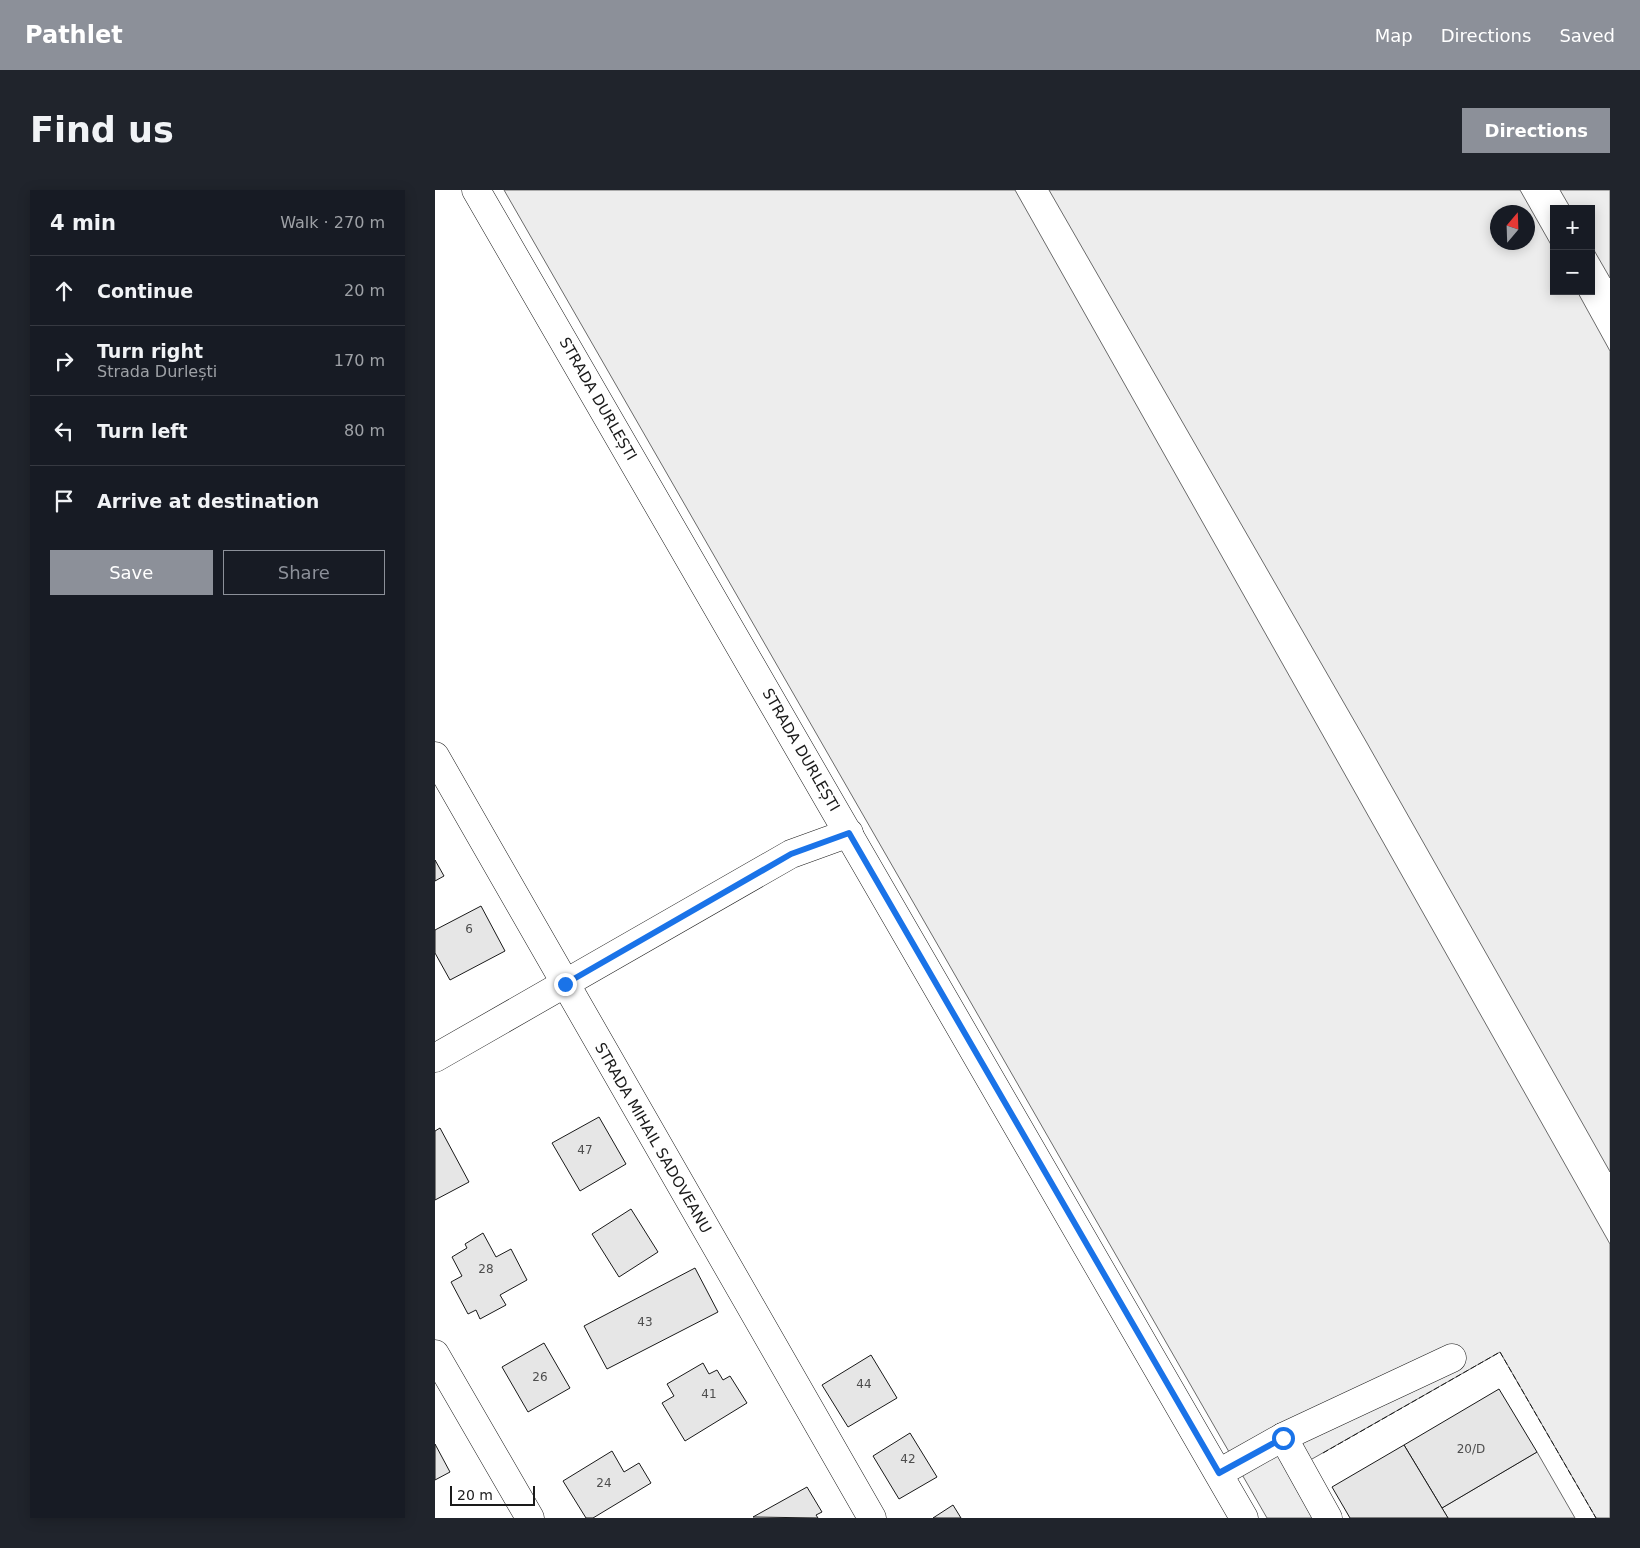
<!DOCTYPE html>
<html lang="en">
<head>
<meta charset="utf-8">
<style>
  :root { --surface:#171b24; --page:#20242c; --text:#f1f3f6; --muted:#9ea1a6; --line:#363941; --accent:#8c9099 }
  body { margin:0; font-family:"DejaVu Sans",sans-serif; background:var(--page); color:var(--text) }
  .controls { position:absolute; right:15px; top:15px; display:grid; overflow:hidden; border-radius:0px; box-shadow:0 2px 12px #0003 }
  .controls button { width:45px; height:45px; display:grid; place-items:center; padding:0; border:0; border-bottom:1px solid var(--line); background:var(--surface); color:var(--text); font:25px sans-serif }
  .compass { position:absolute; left:1055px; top:15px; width:45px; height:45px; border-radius:50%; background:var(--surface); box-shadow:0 2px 12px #0003; rotate:19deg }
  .scale { position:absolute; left:15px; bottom:12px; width:85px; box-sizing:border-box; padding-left:5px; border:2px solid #1a1a1a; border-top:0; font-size:14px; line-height:18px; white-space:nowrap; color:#1a1a1a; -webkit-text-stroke:4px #fff; paint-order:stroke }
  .stop { position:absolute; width:15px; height:15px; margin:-11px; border:4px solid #1a73e8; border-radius:50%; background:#fff }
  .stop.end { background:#1a73e8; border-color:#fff; box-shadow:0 1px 5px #0008 }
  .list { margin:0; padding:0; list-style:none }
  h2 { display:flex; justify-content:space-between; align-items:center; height:65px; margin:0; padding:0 20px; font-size:21px }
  h2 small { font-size:16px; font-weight:400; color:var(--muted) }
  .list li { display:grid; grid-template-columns:32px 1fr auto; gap:15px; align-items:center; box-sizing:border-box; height:70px; padding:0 20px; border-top:1px solid var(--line) }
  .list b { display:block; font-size:19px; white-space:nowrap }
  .list p { margin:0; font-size:16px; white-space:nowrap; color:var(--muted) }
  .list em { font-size:16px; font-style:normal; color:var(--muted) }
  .actions { display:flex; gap:10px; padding:15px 20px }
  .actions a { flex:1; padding:11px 0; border:1px solid var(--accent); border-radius:0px; text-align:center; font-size:18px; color:var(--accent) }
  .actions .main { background:var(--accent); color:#fff }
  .icon { flex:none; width:28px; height:28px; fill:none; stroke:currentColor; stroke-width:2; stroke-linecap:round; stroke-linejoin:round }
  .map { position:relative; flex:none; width:1175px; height:1328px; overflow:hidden; border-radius:0px }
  header { display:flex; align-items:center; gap:30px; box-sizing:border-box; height:70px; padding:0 25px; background:var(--accent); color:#fff }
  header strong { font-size:24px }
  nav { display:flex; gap:28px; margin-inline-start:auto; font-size:18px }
  .intro { display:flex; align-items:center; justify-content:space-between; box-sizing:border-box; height:120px; padding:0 30px }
  h1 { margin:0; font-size:35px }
  .button { padding:12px 22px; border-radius:0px; background:var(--accent); color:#fff; font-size:18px; font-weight:700 }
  main { display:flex; gap:30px; padding:0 30px }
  aside { flex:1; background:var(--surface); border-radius:0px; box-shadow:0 2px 12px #0003 }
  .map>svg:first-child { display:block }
  .green { fill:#ededed; stroke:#6a6a6a; fill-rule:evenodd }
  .building { fill:#e6e6e6; stroke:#1a1a1a }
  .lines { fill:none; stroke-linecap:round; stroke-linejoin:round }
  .minor-casing { stroke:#1a1a1a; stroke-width:29 }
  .minor { stroke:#fff; stroke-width:28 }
  .fence { stroke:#1a1a1a; stroke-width:1; stroke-dasharray:6 2.5; stroke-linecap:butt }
  .route { stroke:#1a73e8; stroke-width:6 }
  .labels { text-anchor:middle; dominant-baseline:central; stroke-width:4; stroke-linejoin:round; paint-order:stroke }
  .number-label { font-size:12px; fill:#4d4d4d }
  .street-label { font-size:15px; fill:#1a1a1a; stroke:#fff }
</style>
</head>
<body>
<header>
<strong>Pathlet</strong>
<nav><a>Map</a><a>Directions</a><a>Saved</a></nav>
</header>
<div class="intro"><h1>Find us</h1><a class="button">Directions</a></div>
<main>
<aside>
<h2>4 min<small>Walk · 270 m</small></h2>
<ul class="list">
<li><svg class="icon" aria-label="ahead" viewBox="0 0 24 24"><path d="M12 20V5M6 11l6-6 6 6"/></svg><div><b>Continue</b></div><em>20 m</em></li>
<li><svg class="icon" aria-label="right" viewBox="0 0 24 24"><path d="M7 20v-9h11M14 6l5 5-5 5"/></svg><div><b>Turn right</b><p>Strada Durlești</p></div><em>170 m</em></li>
<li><svg class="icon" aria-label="left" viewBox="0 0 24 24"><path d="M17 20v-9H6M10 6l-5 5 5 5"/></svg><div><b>Turn left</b></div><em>80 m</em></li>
<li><svg class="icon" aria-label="arrive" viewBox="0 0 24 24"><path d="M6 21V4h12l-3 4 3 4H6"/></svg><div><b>Arrive at destination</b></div></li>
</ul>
<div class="actions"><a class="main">Save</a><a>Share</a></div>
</aside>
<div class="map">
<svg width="1175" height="1328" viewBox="0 0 1175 1328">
  <rect width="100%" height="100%" fill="#fff"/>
  <g class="green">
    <path d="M69 0H580L1175 1054V1328H1161L1065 1162 870 1273 902 1328H832Z"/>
    <path d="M614 0H1085L1119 60V101H1142L1175 161V982L932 553ZM1062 22H1092V52H1062Z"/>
    <path d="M1125 0H1175V88L1156 55V19H1136Z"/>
    <path d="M1102 1262 1140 1328H1013L1007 1318Z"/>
  </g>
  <g class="building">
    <path d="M0 670 9 686 0 691Z"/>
    <path d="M46 716 70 761 15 790 0 763V740Z"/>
    <path d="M164 927 191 974 145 1001 117 953Z"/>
    <path d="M5 938 34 992 0 1010V941Z"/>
    <path d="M196 1019 223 1062 184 1087 157 1044Z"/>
    <path d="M48 1043 61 1067 76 1059 92 1090 65 1105 71 1115 45 1129 41 1120 33 1124 16 1092 27 1086 17 1067 32 1058 30 1054Z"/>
    <path d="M260 1078 283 1122 172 1179 149 1136Z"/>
    <path d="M109 1153 135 1198 93 1222 67 1177Z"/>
    <path d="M436 1165 462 1208 413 1237 387 1195Z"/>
    <path d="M268 1173 274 1184 282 1180 288 1190 295 1186 312 1213 250 1251 227 1213 239 1206 232 1194Z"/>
    <path d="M1064 1199 1102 1262 1007 1318 969 1255Z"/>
    <path d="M475 1243 502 1287 464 1309 438 1266Z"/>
    <path d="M0 1254 15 1282 0 1290Z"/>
    <path d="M969 1255 1013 1328H915L897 1297Z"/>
    <path d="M177 1261 189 1282 204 1273 216 1293 158 1328H151L128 1291Z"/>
    <path d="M372 1297 387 1322 381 1325 383 1328 318 1327Z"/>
    <path d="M518 1315 526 1328H498Z"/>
  </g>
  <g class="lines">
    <g class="minor-casing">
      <g id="minor">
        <path d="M41 0 809 1328"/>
        <path d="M0 566 437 1328"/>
        <path d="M0 868 356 664 414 643"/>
        <path d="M0 1164 95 1328"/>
        <path d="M848 1247 893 1328"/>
        <path d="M784 1283 848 1247 1017 1168"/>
      </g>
    </g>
    <use href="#minor" class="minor"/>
    <path class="fence" d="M888 1263 1065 1162 1161 1328"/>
  </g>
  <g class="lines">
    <path class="route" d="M130 794 356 664 414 643 784 1283 848 1248"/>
  </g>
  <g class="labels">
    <g class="number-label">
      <text x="34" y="739">6</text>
      <text x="150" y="960">47</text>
      <text x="51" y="1079">28</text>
      <text x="210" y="1132">43</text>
      <text x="105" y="1187">26</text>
      <text x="429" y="1194">44</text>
      <text x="274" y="1204">41</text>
      <text x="1036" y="1259">20/D</text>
      <text x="473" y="1269">42</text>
      <text x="169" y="1293">24</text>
    </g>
    <g class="street-label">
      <text transform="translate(163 209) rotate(60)">STRADA DURLEȘTI</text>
      <text transform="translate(366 560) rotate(60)">STRADA DURLEȘTI</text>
      <text transform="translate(218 948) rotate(60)">STRADA MIHAIL SADOVEANU</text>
    </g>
  </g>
</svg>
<div class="controls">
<button>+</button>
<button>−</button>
</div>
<svg class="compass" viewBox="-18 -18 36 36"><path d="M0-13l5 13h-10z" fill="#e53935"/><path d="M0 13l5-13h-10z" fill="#9ea1a6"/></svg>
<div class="scale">20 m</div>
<div class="stop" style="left:848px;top:1248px"></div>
<div class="stop end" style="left:130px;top:794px"></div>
</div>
</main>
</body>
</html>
